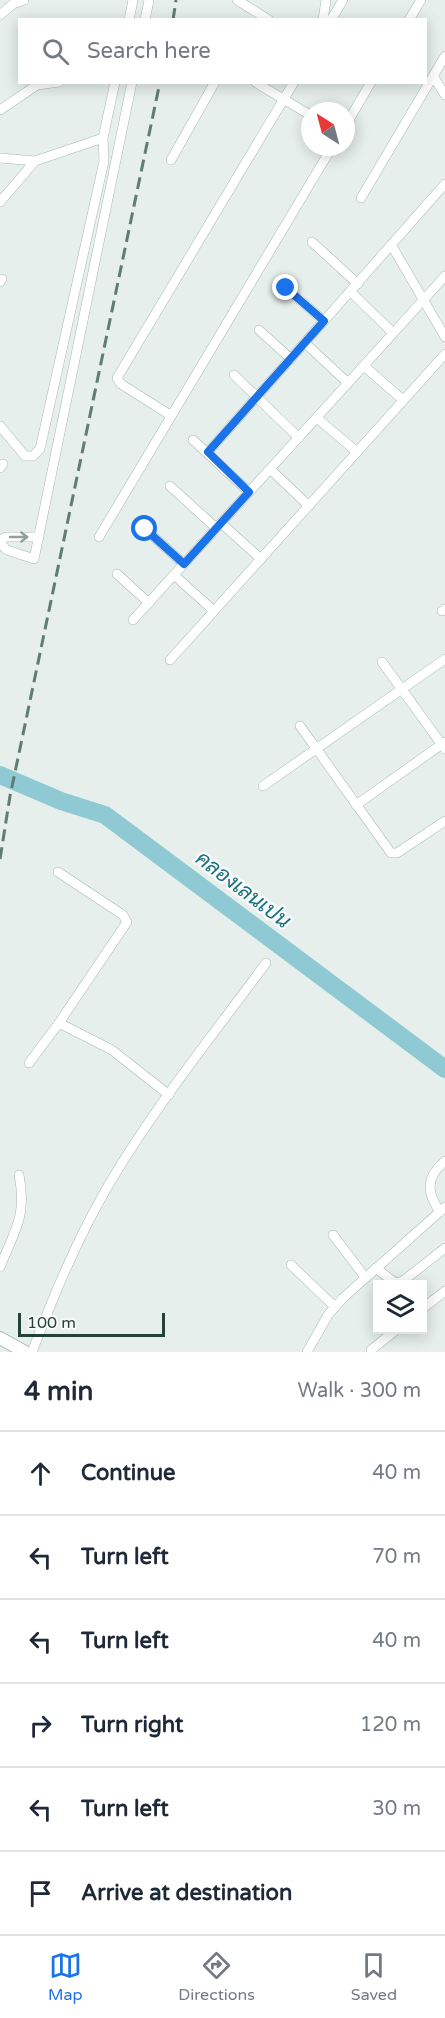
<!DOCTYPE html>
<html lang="en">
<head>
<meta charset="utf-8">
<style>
  :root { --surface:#fff; --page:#f6f6f7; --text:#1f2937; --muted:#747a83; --line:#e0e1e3; --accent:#1a73e8 }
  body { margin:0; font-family:"Varela Round",Sarabun,sans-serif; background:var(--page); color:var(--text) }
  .controls { position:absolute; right:18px; bottom:18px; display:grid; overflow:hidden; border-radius:0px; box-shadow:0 3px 15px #0003 }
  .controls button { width:54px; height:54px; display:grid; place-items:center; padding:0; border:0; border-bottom:2px solid var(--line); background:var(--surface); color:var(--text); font:30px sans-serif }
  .compass { position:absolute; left:301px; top:102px; width:54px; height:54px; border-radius:50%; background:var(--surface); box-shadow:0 3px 15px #0003; rotate:324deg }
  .scale { position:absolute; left:18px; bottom:15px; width:147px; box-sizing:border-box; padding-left:6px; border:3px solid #24423a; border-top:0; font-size:16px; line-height:21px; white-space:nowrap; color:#24423a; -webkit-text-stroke:4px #f7fbf9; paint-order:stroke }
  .stop { position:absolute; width:18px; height:18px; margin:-14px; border:4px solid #1a73e8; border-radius:50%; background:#fff }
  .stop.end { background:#1a73e8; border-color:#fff; box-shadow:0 2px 6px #0008 }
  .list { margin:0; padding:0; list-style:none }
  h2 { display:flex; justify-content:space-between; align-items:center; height:78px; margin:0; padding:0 24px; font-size:26px }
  h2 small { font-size:20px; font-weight:400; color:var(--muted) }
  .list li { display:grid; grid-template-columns:39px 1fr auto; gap:18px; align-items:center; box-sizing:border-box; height:84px; padding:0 24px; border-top:2px solid var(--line) }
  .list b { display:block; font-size:22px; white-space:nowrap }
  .list em { font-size:20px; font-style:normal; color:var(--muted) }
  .icon { flex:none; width:33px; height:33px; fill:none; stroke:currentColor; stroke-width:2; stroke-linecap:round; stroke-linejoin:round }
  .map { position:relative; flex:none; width:445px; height:1352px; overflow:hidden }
  .search { position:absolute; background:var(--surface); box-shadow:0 3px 15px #0003; left:18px; right:18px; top:18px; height:66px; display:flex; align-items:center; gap:15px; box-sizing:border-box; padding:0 21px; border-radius:0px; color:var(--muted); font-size:22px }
  .sheet { height:582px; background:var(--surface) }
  nav { display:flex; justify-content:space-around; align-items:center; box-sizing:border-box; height:84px; border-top:2px solid var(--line); background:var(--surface); font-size:16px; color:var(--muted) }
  nav a { display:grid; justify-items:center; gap:3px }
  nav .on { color:var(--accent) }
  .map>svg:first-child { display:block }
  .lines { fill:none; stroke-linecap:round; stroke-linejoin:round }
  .river { stroke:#8ec9d4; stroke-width:18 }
  .minor-casing { stroke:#a8b8b2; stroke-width:10 }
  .tertiary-casing { stroke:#a8b8b2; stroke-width:14 }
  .minor { stroke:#fff; stroke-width:9 }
  .tertiary { stroke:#fff; stroke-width:12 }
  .rail { stroke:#5f7d75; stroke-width:3; stroke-dasharray:12 6; stroke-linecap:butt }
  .oneway { stroke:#92a09c }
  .route { stroke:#1a73e8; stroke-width:8 }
  .labels { text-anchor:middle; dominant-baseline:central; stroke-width:5; stroke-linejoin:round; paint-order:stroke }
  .water-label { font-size:21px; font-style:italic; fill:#1c6f80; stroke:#f7fbf9 }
</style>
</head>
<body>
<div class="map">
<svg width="445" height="1352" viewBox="0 0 445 1352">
  <rect width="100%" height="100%" fill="#e6efeb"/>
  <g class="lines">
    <path class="river" d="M0 775 61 801 105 815 445 1069"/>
    <g class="minor-casing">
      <g id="minor">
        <path d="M237 0 269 20"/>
        <path d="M0 15 13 4 24 0"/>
        <path d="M129 20 133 0"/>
        <path d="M145 20 149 0"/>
        <path d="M323 20 326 0"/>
        <path d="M331 20 343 0"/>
        <path d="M409 20 421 0"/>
        <path d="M433 76 445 95"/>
        <path d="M255 82 310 115"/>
        <path d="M0 110 37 85 59 82"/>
        <path d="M346 125 371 82"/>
        <path d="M0 158 35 161 103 138"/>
        <path d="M171 160 215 82"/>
        <path d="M361 198 445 56"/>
        <path d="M0 202 35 161"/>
        <path d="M312 242 358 284"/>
        <path d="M392 246 445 337"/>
        <path d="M0 282 2 279"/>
        <path d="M286 288 324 321"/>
        <path d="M351 292 393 333"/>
        <path d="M259 330 291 359"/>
        <path d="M305 343 348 383"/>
        <path d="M364 366 403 400"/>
        <path d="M234 375 299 438"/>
        <path d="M170 415 121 384 117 378 294 82"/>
        <path d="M317 418 357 452"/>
        <path d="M0 426 25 456H33L40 449 104 161 103 138 115 82"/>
        <path d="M193 440 249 492"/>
        <path d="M208 452 445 184"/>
        <path d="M0 468 3 464"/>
        <path d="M271 470 309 506"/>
        <path d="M170 486 216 528"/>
        <path d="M221 523 261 559"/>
        <path d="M145 529 184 564"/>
        <path d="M99 537 332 147"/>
        <path d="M0 540 6 537H39"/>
        <path d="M0 543 7 550 34 559 132 82"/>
        <path d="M117 574 149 603"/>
        <path d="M174 575 214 611"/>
        <path d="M442 611 445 609"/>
        <path d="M133 620 445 276"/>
        <path d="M170 660 445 354"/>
        <path d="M382 662 445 749"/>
        <path d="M300 726 391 853H397L445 821"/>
        <path d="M263 786 445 659"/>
        <path d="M356 805 445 742"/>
        <path d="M58 872 123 915 127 922 59 1023"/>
        <path d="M29 1063 59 1023 112 1050 169 1095"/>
        <path d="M440 1212C426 1192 426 1177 445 1161"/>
        <path d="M333 1235 365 1277"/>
        <path d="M291 1265 335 1307"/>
        <path d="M0 1267C15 1230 27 1216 19 1175"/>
        <path d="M376 1268 395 1283 403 1281 445 1248"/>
        <path d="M422 1309 445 1291"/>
        <path d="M371 1350 396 1330"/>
        <path d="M32 1352C54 1295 77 1239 108 1186 154 1108 212 1036 266 963"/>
        <path d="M307 1352 328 1315 343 1298 445 1207"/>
      </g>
    </g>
    <g class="tertiary-casing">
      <path id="tertiary" d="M0 1338 25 1352"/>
    </g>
    <use href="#minor" class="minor"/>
    <use href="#tertiary" class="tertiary"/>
    <g class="rail">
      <path d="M173 20 176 0"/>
      <path d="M0 859 10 796 160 82"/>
    </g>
  </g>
  <defs><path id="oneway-shaft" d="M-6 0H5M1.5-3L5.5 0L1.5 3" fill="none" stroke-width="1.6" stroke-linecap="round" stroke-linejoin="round" transform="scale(1.5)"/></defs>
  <use class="oneway" href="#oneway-shaft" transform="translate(19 537)"/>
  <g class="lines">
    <path class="route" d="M145 529 184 564 249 492 208 452 324 321 286 288"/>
  </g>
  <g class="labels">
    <g class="water-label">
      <text transform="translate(243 890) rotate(37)">คลองเลนเปน</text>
    </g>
  </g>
</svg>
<div class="controls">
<button><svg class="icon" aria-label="layers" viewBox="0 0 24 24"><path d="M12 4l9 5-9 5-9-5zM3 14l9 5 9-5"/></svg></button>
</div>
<svg class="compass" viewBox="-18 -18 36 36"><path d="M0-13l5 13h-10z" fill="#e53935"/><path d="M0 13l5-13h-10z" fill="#747a83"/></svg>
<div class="scale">100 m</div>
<div class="stop" style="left:145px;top:529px"></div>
<div class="stop end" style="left:286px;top:288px"></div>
<div class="search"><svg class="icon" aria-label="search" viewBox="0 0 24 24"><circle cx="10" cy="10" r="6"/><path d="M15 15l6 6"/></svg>Search here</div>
</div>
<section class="sheet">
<h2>4 min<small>Walk · 300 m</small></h2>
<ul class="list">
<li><svg class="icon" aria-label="ahead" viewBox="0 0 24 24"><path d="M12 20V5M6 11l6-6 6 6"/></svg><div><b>Continue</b></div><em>40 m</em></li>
<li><svg class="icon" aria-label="left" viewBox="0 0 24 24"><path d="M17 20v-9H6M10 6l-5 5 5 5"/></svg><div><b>Turn left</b></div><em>70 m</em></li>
<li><svg class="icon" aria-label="left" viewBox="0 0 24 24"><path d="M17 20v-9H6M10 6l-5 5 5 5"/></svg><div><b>Turn left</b></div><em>40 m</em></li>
<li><svg class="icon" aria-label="right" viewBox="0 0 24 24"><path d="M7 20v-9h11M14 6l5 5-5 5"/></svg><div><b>Turn right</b></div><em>120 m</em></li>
<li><svg class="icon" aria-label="left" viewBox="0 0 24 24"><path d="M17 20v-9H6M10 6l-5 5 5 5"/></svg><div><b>Turn left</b></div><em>30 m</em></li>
<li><svg class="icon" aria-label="arrive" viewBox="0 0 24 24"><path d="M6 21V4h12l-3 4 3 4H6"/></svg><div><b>Arrive at destination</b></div></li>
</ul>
</section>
<nav>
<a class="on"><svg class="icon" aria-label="map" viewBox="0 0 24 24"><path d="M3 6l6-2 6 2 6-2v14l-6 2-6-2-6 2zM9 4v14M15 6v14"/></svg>Map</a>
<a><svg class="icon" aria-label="directions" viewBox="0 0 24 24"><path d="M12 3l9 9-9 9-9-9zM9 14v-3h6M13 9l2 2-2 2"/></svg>Directions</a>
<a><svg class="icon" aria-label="saved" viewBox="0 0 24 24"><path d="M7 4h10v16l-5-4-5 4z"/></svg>Saved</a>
</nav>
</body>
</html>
